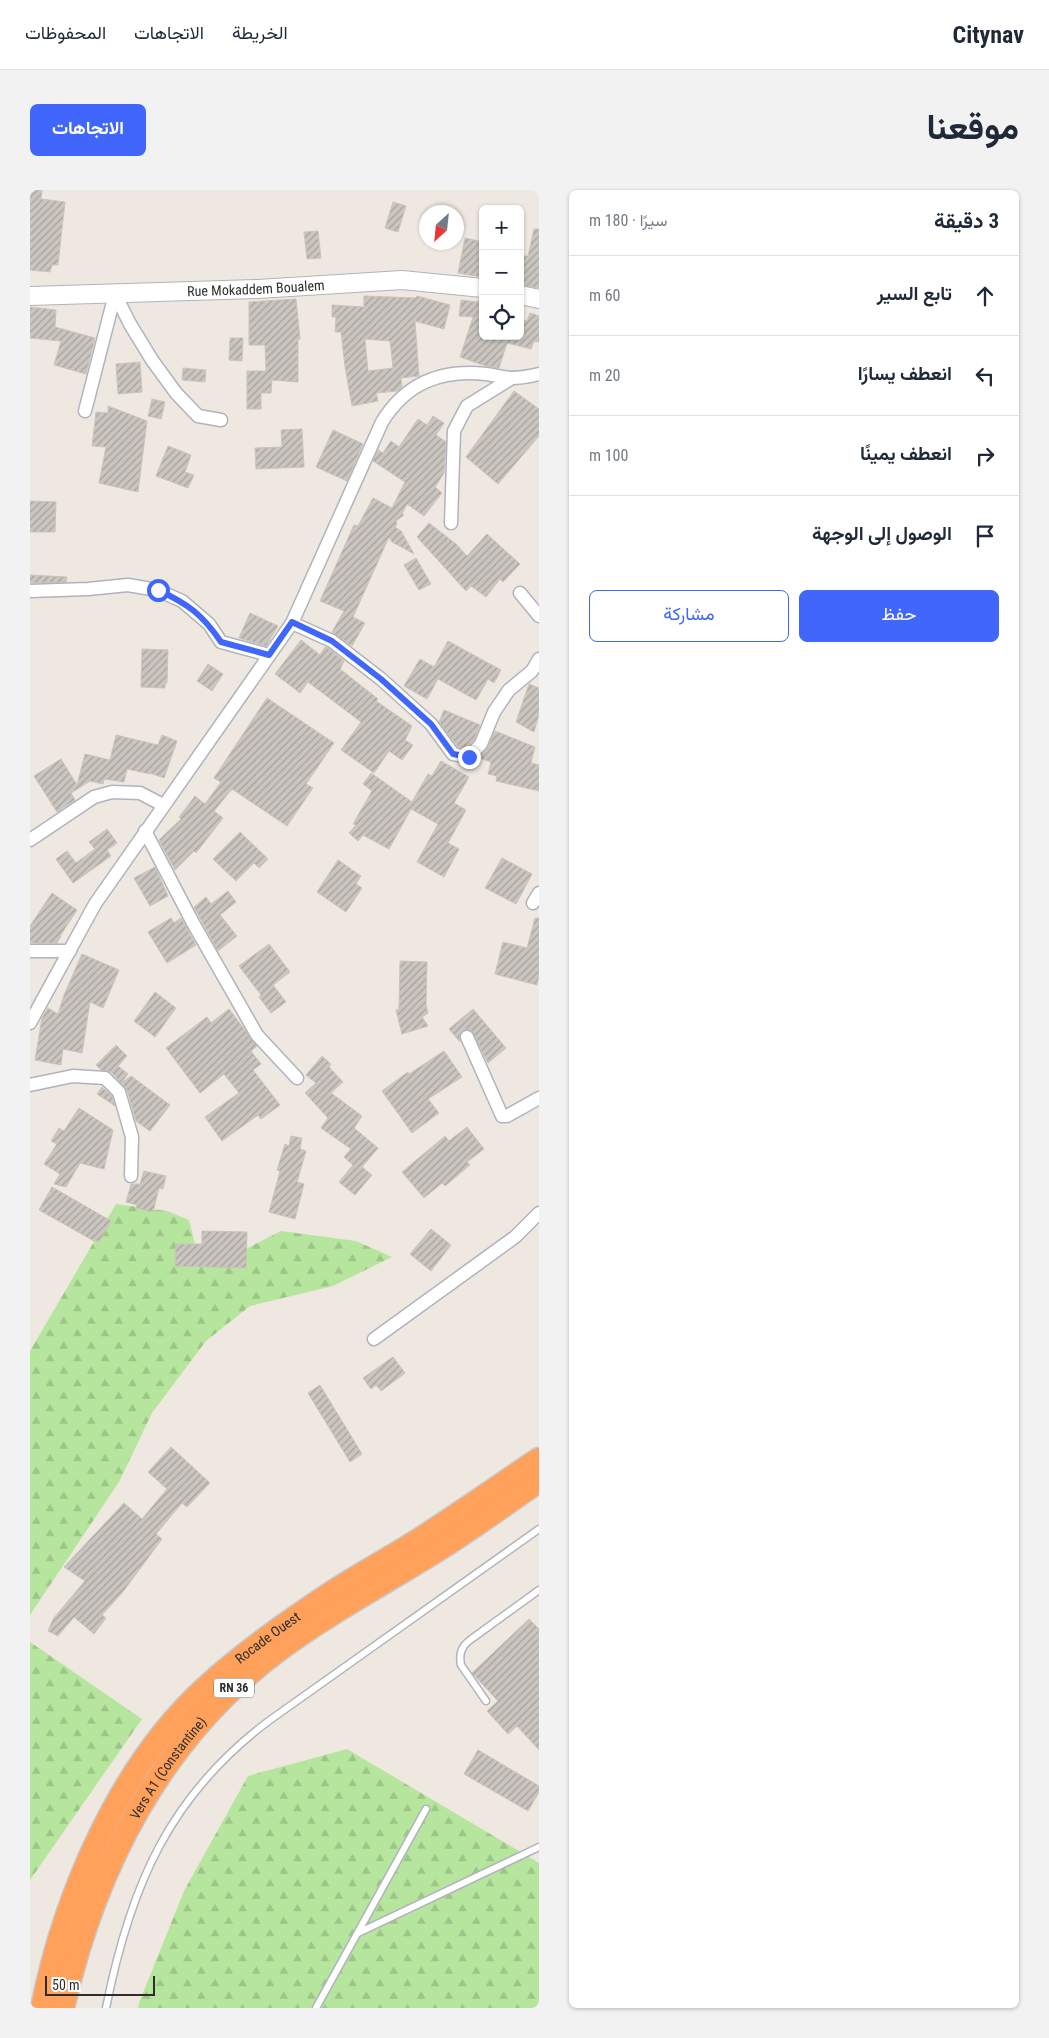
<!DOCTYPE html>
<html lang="ar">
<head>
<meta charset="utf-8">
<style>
  :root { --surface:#fff; --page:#f2f2f3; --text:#1f2937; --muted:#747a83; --line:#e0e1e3; --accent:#4166fb }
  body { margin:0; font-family:"Roboto Condensed",Vazirmatn,sans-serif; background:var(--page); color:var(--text); direction:rtl }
  .controls { position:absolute; right:15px; top:15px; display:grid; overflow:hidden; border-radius:8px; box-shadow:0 1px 4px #0004 }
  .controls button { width:45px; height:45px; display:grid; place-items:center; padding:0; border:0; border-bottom:1px solid var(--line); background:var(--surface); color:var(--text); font:25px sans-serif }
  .compass { position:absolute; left:389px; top:15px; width:45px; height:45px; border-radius:50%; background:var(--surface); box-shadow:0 1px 4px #0004; rotate:207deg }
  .scale { position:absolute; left:15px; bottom:12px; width:110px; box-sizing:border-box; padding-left:5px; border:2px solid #2d2d2d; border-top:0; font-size:14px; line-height:18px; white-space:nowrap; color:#2d2d2d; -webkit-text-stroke:4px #fff; paint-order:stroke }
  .stop { position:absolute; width:15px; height:15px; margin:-11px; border:4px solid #4166fb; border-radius:50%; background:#fff }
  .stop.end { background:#4166fb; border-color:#fff; box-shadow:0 1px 5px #0008 }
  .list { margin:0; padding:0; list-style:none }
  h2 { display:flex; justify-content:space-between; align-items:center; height:65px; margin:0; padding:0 20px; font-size:21px }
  h2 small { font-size:16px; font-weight:400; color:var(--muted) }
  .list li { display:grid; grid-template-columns:32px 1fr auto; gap:15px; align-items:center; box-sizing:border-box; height:80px; padding:0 20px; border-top:1px solid var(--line) }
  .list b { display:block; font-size:19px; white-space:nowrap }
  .list em { font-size:16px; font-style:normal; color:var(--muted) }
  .actions { display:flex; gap:10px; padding:15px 20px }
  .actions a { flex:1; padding:11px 0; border:1px solid var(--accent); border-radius:8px; text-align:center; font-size:18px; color:var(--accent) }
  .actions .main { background:var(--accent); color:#fff }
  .icon { flex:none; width:28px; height:28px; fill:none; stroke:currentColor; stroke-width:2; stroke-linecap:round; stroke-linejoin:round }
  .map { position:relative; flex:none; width:509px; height:1818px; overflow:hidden; direction:ltr; border-radius:8px }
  header { display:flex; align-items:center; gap:30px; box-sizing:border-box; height:70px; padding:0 25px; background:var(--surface); border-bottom:1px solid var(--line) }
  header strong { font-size:24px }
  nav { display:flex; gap:28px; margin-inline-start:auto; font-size:18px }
  .intro { display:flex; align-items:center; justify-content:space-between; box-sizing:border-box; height:120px; padding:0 30px }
  h1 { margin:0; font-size:35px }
  .button { padding:12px 22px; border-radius:8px; background:var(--accent); color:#fff; font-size:18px; font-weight:700 }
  main { display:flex; gap:30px; padding:0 30px }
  aside { flex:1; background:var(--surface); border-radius:8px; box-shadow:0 1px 4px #0004 }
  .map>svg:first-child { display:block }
  .forest { fill:url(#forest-firs) }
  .building { fill:url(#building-hatch); stroke:#cac4b9; fill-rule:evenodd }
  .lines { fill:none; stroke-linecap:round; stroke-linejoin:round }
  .lane-casing { stroke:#b0b3bd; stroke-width:9 }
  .street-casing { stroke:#b0b3bd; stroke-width:15 }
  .secondary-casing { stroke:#b0b3bd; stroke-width:20 }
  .highway-casing { stroke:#c8c8c8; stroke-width:25 }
  .lane { stroke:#fff; stroke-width:6 }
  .street { stroke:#fff; stroke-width:12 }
  .secondary { stroke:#fff; stroke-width:18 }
  .highway { stroke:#ffa05b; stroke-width:22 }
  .route { stroke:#4166fb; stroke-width:6 }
  .labels { text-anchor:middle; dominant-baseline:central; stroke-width:4.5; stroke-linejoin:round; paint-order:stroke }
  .shield { fill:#fff; stroke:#6c6c6c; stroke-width:1 }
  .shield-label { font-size:12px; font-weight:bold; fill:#2d2d2d }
  .street-label { font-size:14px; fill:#2d2d2d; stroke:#fff }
</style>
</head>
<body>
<header>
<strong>Citynav</strong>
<nav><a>الخريطة</a><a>الاتجاهات</a><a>المحفوظات</a></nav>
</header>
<div class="intro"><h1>موقعنا</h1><a class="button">الاتجاهات</a></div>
<main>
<aside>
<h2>3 دقيقة<small>سيرًا · 180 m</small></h2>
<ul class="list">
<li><svg class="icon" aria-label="ahead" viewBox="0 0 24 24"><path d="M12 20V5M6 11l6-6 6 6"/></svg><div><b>تابع السير</b></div><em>60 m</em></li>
<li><svg class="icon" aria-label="left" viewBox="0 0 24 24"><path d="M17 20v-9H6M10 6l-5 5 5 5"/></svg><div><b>انعطف يسارًا</b></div><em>20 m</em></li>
<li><svg class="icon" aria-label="right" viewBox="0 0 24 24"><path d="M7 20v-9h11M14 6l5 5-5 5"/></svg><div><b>انعطف يمينًا</b></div><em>100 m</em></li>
<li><svg class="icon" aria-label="arrive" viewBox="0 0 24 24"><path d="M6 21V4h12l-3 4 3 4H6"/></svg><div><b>الوصول إلى الوجهة</b></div></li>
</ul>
<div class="actions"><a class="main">حفظ</a><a>مشاركة</a></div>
</aside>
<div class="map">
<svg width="509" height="1818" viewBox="0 0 509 1818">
  <defs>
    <pattern id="forest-firs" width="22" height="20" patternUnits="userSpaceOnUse" patternTransform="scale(1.25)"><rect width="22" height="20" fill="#b6e59d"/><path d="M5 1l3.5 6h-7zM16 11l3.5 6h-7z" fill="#9dc588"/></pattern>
    <pattern id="building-hatch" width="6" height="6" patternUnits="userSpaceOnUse" patternTransform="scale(1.25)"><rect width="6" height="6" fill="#cac5bf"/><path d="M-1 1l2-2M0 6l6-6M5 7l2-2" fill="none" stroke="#a4a09c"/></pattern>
  </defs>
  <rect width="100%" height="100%" fill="#efe8e0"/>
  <g class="forest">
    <path d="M86 1014 137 1021 159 1030 166 1058 210 1062 251 1041 326 1051 362 1067 303 1096 220 1116 176 1151 122 1223 89 1292 0 1425V1161Z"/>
    <path d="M0 1452 112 1529 0 1690Z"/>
    <path d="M317 1559 509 1673V1818H108L109 1813 154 1701 218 1586Z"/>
  </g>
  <g class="building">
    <path d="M0 0H12L11 9 35 12 28 75H22L20 82 0 80Z"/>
    <path d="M363 12 376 16 368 42 355 38Z"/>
    <path d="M504 39H509V98L490 95V81L494 66H498Z"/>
    <path d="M288 41 291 68 277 69 274 42Z"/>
    <path d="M435 48 453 52V87L428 83Z"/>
    <path d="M334 106 386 108 387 106 420 115 414 139 385 131 389 186 371 188 372 197 367 201 346 203 348 211 322 216 315 177 311 142H305L306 127H302V115L334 117ZM335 149 360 151 363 178 338 181Z"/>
    <path d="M450 108 453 109V146H490V129L497 131 500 123 509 126V152L504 151 501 159 477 153 469 178 456 176 430 167 443 127 429 126 431 110 448 112Z"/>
    <path d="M266 109 270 149H268V192L242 190 241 203H231V219H217V181H236L235 155H219V112Z"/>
    <path d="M0 117 26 120 25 137 65 148 56 184 24 175 31 151 0 148Z"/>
    <path d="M200 148H213L212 171 199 170Z"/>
    <path d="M110 172 112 202 88 204 86 174Z"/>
    <path d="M153 178 176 180 175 192 152 190Z"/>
    <path d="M484 201 509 219V246L468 294 436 267Z"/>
    <path d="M122 209 135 212 131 229 118 226Z"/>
    <path d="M78 216 117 231 108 302 69 293 76 257 62 256 66 222 78 223Z"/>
    <path d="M403 226 414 233 406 245 416 252 414 283 405 297 412 303 394 326 377 314 372 324 374 325 366 331 367 334 365 337 371 341 384 364 362 352 359 347 323 427 335 433 322 456 302 442 314 421 290 411 324 335 328 336 343 308 362 318 375 292 343 271 348 260 353 263 361 251 369 257 388 229 397 235Z"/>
    <path d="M272 239 274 277 226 279 225 258 252 257 251 240Z"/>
    <path d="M303 240 333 254 317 291 286 277Z"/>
    <path d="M138 256 161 265 155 282 164 285 158 298 126 286Z"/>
    <path d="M0 311 26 312 25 342H0Z"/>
    <path d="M399 333 426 354 437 366 457 344 490 374 473 392 470 389 456 407 441 396 436 401 387 347Z"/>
    <path d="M386 368 401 394 389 400 374 375Z"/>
    <path d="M0 385 37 387 36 392 0 393Z"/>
    <path d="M220 423 248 436 236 456 209 448Z"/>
    <path d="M271 450 290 465 295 457 298 458 314 471 310 479 348 509 346 511 382 536 375 550 383 555 372 570 359 561 344 583 311 560 331 532 278 492 270 503 245 484Z"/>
    <path d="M418 451 471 480 464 493 458 489 446 510 408 489 397 509 374 496 390 469 404 477Z"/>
    <path d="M112 459 138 460 137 493H135V498L111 497Z"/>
    <path d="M178 474 193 484 182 501 167 491Z"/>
    <path d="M499 494 509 498V524L504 542 486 532Z"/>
    <path d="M237 508 304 553 276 594 283 598 257 636 202 599 184 621 193 628 166 663 164 661 145 680 129 650 151 629 149 627 165 606 175 614 191 592 184 588Z"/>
    <path d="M414 520 450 535 444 550 436 558 428 557 409 532Z"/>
    <path d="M465 541 505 557 501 573 509 575V601L466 591 467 586 458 584 461 572 449 568 458 557Z"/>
    <path d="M86 545 128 555 132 545 147 551 134 588 120 583V584L97 579 94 592 74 589 73 594 60 591 41 603 45 610 27 622 4 586 31 569 47 595 55 564 80 570Z"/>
    <path d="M411 571 439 587 424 613 436 620 418 653 429 659 414 687 387 672 408 634 381 619 359 659 333 645 328 651 319 643 326 635 323 634 342 601 333 594 341 583 382 612 398 584 402 586Z"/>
    <path d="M77 639 87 653 77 660 81 666 43 693 26 669 37 661 46 673 65 659 59 652Z"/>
    <path d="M210 642 238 669 229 678 224 673 206 691 183 669Z"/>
    <path d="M472 668 502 684 486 714 455 698Z"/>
    <path d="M308 670 331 686 326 694 332 698 316 722 287 702Z"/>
    <path d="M125 677 138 706 120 716 104 688Z"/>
    <path d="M198 701 206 712 190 725 207 746 188 761 164 717 176 707 181 714Z"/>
    <path d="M22 703 47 720 30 746H31L27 753H0V736Z"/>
    <path d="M141 728 144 733 151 728 166 755 137 773 118 742Z"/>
    <path d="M505 728H509V785L507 795 465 784 473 752 497 758Z"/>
    <path d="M239 754 260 782 243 795 256 812 241 823 229 807 231 805 209 776Z"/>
    <path d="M52 764 89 780 73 818 60 812 52 863 33 859 31 875 5 870 12 828 18 818 28 824 34 805Z"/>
    <path d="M370 771 397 772 396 815 398 823 392 827 398 836 372 844 366 820 369 819Z"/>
    <path d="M125 802 146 818 125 847 104 831Z"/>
    <path d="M199 819 227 856 221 861 231 874 223 880 250 915 231 929 228 925 192 951 175 927 209 903 194 884 170 903 136 858 177 827 181 833Z"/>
    <path d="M443 819 476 858 458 873 442 841 437 839 431 842 429 847 430 852 419 839Z"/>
    <path d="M86 855 97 866 88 876 98 884 91 893 81 882 71 880 66 875Z"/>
    <path d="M414 861 432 887 398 909 409 923 382 943 352 901 378 882 379 884Z"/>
    <path d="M292 866 301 874 299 877 313 892 301 903 332 926 324 938 348 958 332 977 342 985 325 1005 309 992 323 975 314 967 321 959 291 938 298 928 275 903 286 893 276 885Z"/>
    <path d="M101 886 140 915 120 941 106 931 97 900 91 893Z"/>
    <path d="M72 897 82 906 85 916 67 904Z"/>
    <path d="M49 918 83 940 74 979 50 973 36 997 24 994 30 984 14 974 27 954 21 951 29 938 34 941Z"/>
    <path d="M437 937 454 959 437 972 440 975 415 996 412 993 394 1008 372 982 415 946 419 951Z"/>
    <path d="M261 946 272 948 270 959 276 961 267 992 274 994 265 1029 239 1022 250 981 247 980 255 954 259 956Z"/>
    <path d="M114 981 136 986 133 999 129 998 123 1022 106 1018 107 1015 96 1012 101 994H110Z"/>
    <path d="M22 997 81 1031 69 1052 65 1050 64 1051 9 1020Z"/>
    <path d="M401 1039 421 1055 401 1081 380 1064Z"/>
    <path d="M172 1041 217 1042 216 1078 145 1076 146 1054H172Z"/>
    <path d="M363 1167 375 1183 351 1201 346 1195 341 1199 333 1188Z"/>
    <path d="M290 1195 332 1264 320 1272 278 1203Z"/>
    <path d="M141 1257 180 1293 157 1317 152 1313 126 1344 132 1349 92 1403 72 1425 76 1428 64 1444 44 1427 28 1446 18 1441 23 1429 55 1391 34 1377 94 1313 112 1329 137 1299 118 1282Z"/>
    <path d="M499 1429 509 1439V1560L487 1536 478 1544 457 1521 468 1511 442 1483Z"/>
    <path d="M448 1560 509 1596V1602L498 1621 434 1584Z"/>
  </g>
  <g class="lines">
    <g class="lane-casing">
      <g id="lane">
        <path d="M456 1511 431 1475C429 1464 431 1457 440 1450L509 1400"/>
        <path d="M328 1743 509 1657"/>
        <path d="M76 1818C100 1697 139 1605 240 1530L509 1339"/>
        <path d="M286 1818 396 1619"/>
      </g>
    </g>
    <g class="street-casing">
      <g id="street">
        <path d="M85 104 100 134 122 170 146 203 168 226 191 230"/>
        <path d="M55 221 85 104"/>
        <path d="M421 333 424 241 437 216 482 188"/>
        <path d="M0 401 58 399 98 395 127 400 152 411 179 434 191 452 239 465"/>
        <path d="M490 403 509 426"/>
        <path d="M262 433 302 451 351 489 401 534 423 564 439 567 451 554 464 522 479 500 502 481 509 469"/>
        <path d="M115 641 163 733 227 845 267 888"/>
        <path d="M0 650 64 607 82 602 110 603 133 615"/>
        <path d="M503 713 509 703"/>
        <path d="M0 761H40"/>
        <path d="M0 833 65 714 262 433 352 232C376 193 411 179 456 184 465 185 474 188 482 188 491 188 500 186 509 184"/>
        <path d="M437 847 472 926H477L509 908"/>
        <path d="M0 895 43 886 75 888 89 902 102 947 101 986"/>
        <path d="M344 1149 485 1047 509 1023"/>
      </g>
    </g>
    <g class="secondary-casing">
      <g id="secondary">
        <path d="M490 105 509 109"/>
        <path id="s1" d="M0 106 228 99 372 90 453 98"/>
      </g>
    </g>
    <g class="highway-casing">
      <g id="highway">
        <path id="s2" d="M12 1818C34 1707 89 1577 174 1499 214 1462 259 1431 304 1401 333 1382 364 1366 393 1347 432 1322 470 1295 509 1269"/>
        <path id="s3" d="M33 1818C65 1678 131 1547 249 1460 304 1419 365 1388 422 1351 451 1332 480 1311 509 1291"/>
      </g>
    </g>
    <use href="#lane" class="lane"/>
    <use href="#street" class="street"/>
    <use href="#secondary" class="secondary"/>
    <use href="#highway" class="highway"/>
  </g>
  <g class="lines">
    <path class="route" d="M128 400C158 414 172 424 191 452L239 465 262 432 302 451 351 489 401 534 423 564 439 567"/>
  </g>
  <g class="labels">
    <rect class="shield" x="184" y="1488.5" width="40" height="19" rx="4"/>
    <g class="shield-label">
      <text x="204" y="1498">RN 36</text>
    </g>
    <g class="street-label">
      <text stroke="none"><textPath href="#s1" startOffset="226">Rue Mokaddem Boualem</textPath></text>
      <text stroke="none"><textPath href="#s2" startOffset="445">Rocade Ouest</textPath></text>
      <text stroke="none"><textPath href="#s3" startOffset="264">Vers A1 (Constantine)</textPath></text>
    </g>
  </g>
</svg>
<div class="controls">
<button>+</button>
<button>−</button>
<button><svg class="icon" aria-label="locate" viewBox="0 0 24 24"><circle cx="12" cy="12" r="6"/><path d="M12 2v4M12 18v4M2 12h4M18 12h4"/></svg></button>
</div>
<svg class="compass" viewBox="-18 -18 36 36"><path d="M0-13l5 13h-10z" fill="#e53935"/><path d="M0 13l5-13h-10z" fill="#747a83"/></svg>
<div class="scale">50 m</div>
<div class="stop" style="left:128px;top:400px"></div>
<div class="stop end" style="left:439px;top:567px"></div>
</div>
</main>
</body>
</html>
